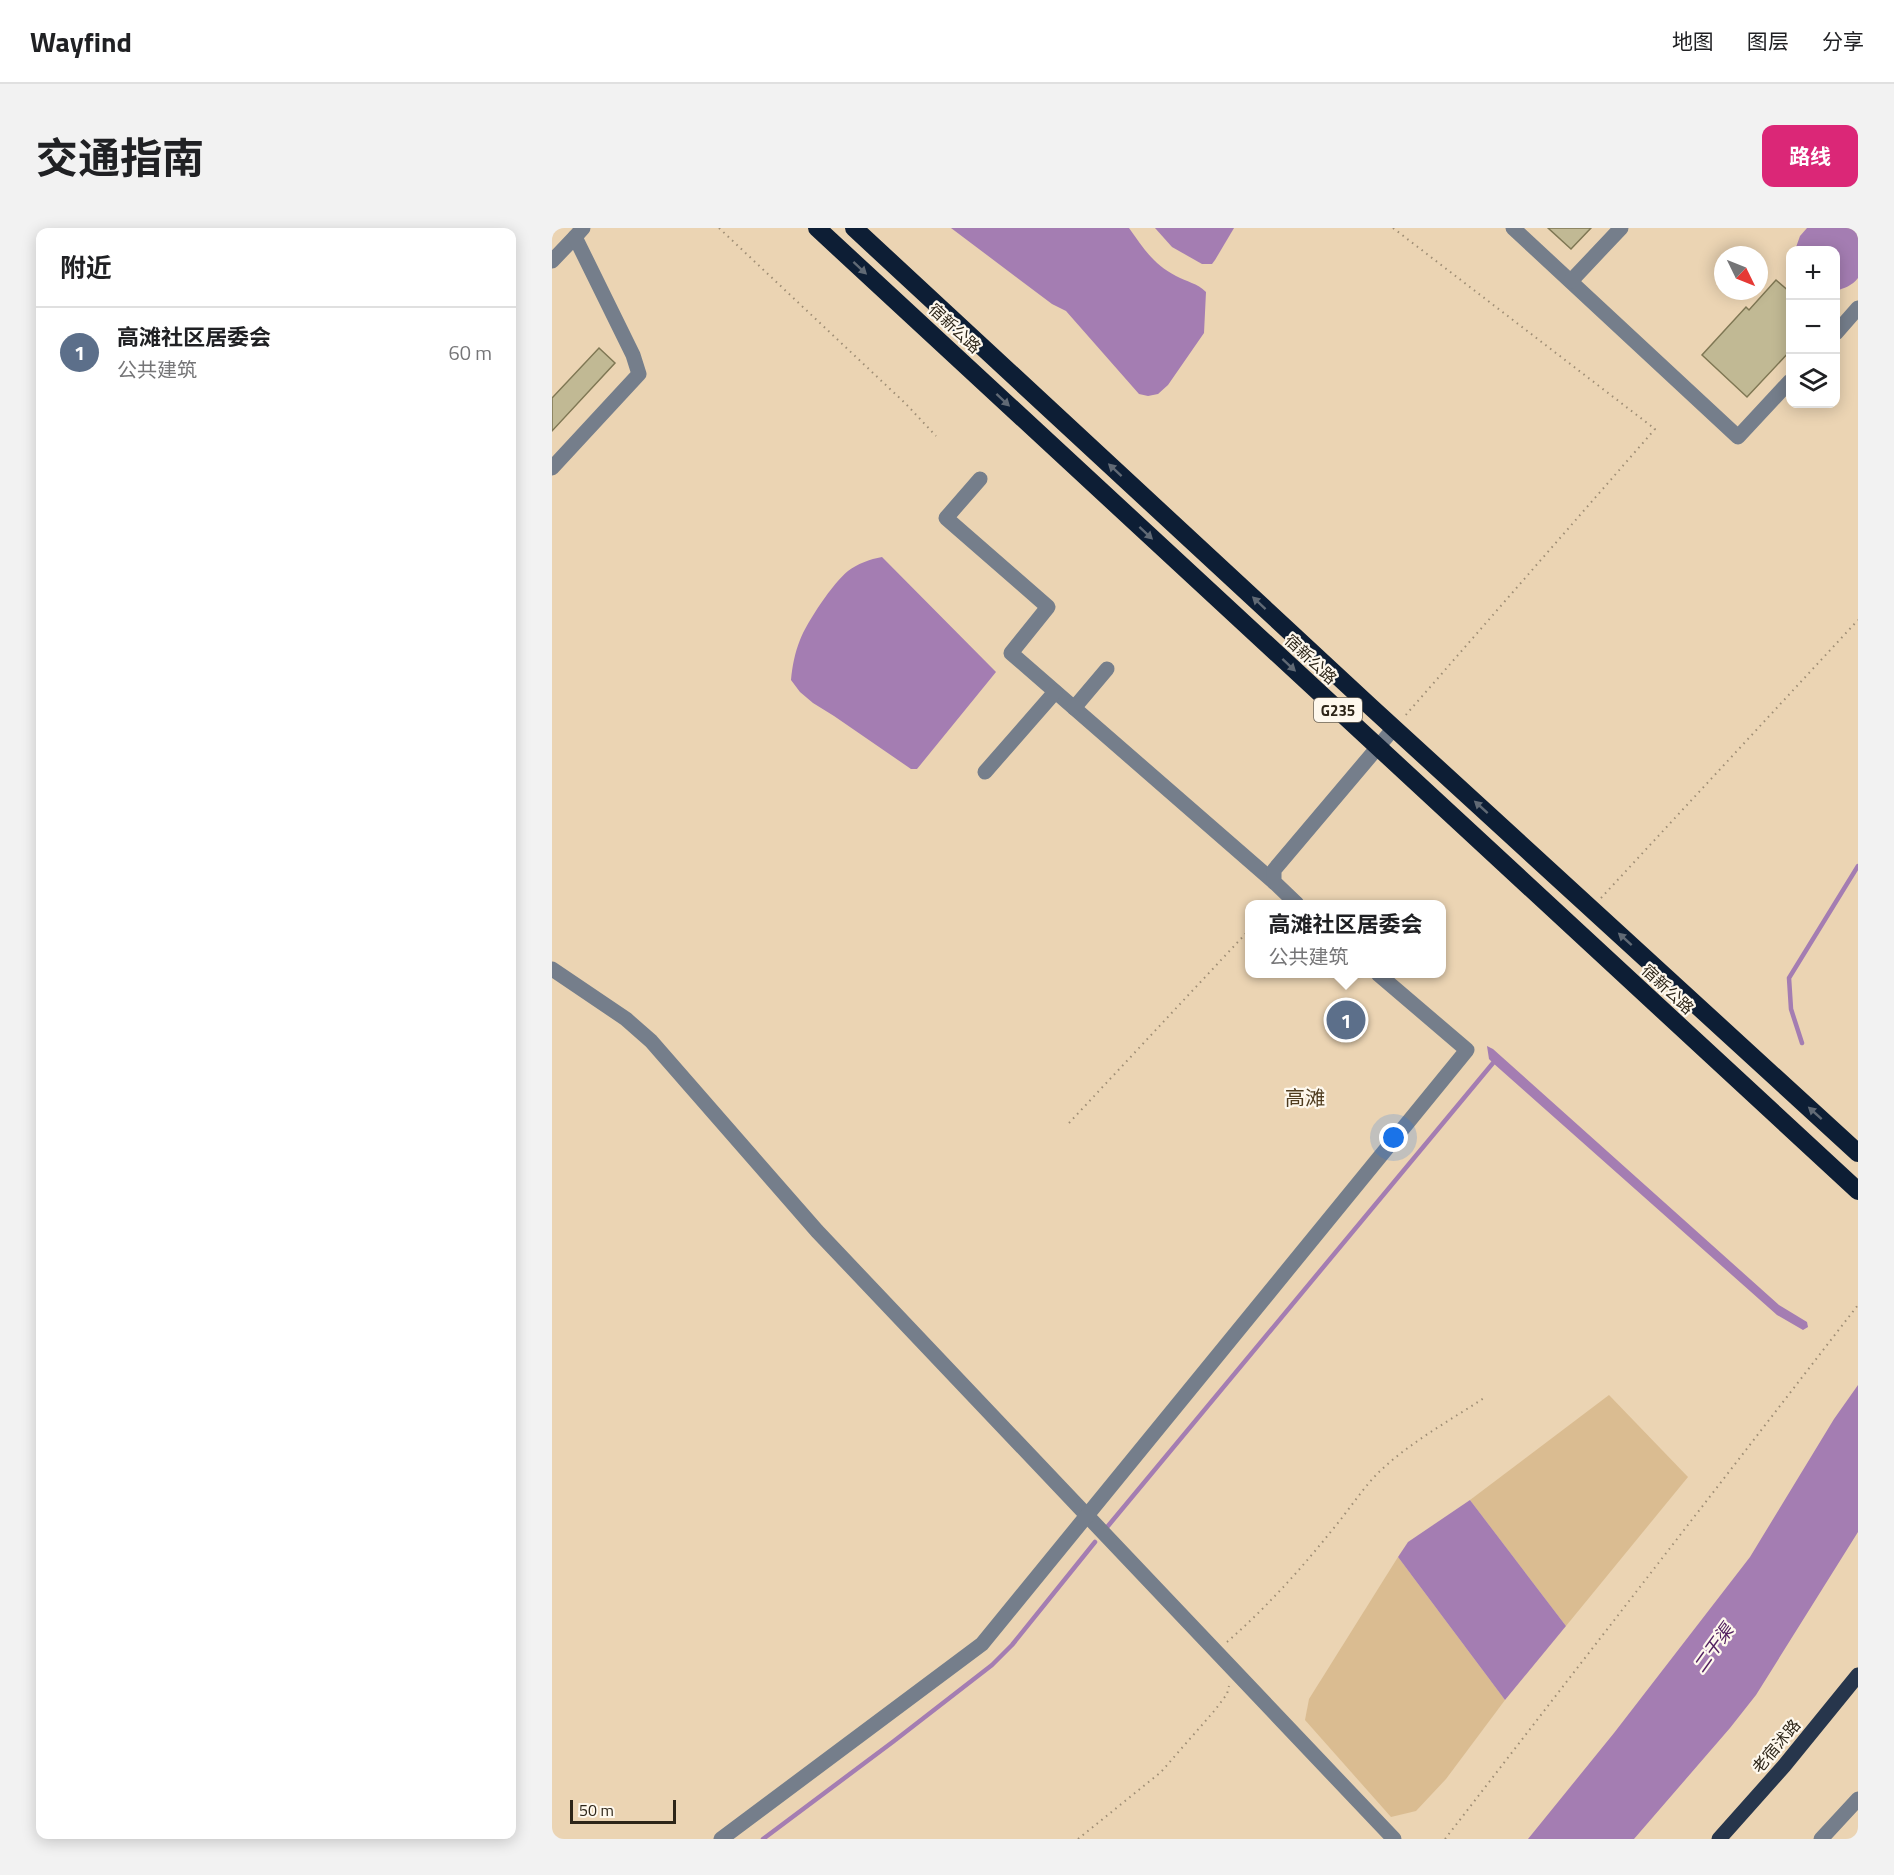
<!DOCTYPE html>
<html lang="zh">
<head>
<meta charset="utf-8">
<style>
  :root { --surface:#fff; --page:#f2f2f2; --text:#202124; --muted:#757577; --line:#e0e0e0; --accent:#db2777 }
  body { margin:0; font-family:"Titillium Web","Noto Sans SC",sans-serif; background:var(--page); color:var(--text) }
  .controls { position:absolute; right:18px; top:18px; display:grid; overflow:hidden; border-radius:12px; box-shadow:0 3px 15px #0003 }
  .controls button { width:54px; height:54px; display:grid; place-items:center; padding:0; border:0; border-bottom:2px solid var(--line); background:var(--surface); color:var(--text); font:30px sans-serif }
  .compass { position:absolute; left:1162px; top:18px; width:54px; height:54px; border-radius:50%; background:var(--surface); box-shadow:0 3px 15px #0003; rotate:133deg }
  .scale { position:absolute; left:18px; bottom:15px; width:106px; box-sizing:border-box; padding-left:6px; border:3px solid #2d2518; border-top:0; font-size:16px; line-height:21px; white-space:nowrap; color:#2d2518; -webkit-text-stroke:4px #fef8ed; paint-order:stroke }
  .you { position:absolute; left:842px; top:910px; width:21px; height:21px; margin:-15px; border:4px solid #fff; border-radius:50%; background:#1a73e8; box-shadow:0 0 0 9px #1a73e833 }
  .badge { display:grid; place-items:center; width:39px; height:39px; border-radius:50%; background:var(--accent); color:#fff; font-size:20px; font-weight:700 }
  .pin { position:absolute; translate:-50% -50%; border:3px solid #fff; box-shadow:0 2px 6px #0006 }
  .popup { position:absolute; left:693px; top:672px; width:201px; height:78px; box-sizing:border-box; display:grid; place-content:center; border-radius:12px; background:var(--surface); filter:drop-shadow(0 2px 4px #0005); font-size:20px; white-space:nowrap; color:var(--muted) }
  .popup b { font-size:22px; color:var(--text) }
  .popup::after { content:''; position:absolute; left:50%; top:100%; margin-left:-12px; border:12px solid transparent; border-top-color:var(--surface) }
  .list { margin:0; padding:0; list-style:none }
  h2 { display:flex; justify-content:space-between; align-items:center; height:78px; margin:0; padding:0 24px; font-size:26px }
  h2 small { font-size:20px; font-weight:400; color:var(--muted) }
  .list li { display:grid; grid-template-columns:39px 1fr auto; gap:18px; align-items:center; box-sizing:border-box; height:90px; padding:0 24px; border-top:2px solid var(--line) }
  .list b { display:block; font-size:22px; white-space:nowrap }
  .list p { margin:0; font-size:20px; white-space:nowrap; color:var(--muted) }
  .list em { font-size:20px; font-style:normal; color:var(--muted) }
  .icon { flex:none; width:33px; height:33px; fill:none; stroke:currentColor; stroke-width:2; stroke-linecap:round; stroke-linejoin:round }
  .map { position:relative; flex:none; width:1306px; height:1611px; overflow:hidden; border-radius:12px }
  header { display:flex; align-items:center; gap:36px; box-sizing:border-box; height:84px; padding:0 30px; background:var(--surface); border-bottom:2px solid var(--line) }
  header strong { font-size:28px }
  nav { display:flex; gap:33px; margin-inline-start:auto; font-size:21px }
  .intro { display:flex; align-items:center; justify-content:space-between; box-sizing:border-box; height:144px; padding:0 36px }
  h1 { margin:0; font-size:42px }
  .button { padding:15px 27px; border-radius:12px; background:var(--accent); color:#fff; font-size:21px; font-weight:700 }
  main { display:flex; gap:36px; padding:0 36px }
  aside { flex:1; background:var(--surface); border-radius:12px; box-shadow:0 3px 15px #0003 }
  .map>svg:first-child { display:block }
  .green { fill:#dabc91 }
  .water { fill:#a47db2 }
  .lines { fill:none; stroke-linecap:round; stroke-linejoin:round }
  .stream { stroke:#a47db2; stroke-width:4.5 }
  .building { fill:#c1b994; stroke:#7f7754; stroke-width:1.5 }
  .path { stroke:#9f8e75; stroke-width:2; stroke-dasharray:1.5 4.5; stroke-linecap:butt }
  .minor { stroke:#757e8b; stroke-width:15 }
  .major { stroke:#27364c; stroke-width:15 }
  .highway { stroke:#0d1e35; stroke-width:18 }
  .oneway { fill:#616a75 }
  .labels { text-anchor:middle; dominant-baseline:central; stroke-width:4.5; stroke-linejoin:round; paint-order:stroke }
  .shield { fill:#fef8ed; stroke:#6c6458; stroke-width:1.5 }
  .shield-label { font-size:15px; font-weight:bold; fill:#2d2518 }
  .street-label { font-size:16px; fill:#2d2518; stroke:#fef8ed }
  .water-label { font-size:18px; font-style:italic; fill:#511f60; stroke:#fef8ed }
  .quarter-label { font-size:20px; fill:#4f3c1f; stroke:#fef8ed }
</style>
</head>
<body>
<header>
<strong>Wayfind</strong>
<nav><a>地图</a><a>图层</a><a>分享</a></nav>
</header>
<div class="intro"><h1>交通指南</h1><a class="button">路线</a></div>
<main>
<aside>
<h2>附近<small></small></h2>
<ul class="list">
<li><span class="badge" style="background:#5c6f8a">1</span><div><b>高滩社区居委会</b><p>公共建筑</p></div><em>60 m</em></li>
</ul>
</aside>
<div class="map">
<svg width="1306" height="1611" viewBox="0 0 1306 1611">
  <rect width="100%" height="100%" fill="#ebd4b3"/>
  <g class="green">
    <path d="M1057 1167 1136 1249 1014 1398 918 1272Z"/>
    <path d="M846 1329 953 1472 894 1551 864 1583 839 1589 753 1492 757 1471Z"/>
  </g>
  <g class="water">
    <path d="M399 0H577C592 21 601 36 624 48 635 54 645 55 654 64L652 105 616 157 606 166 596 168 587 166 514 83 500 76Z"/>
    <path d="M603 0H682L663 32 660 36H650L620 19Z"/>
    <path d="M1255 0H1302L1306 5V50C1300 58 1292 60 1284 63V22H1243L1248 8Z"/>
    <path d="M330 329 444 444 365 541H359L282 488 261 475 248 464 239 452C240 439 243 424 248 412 255 394 281 355 296 343 305 336 318 331 330 329Z"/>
    <path d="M935 818 941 821 1227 1077 1255 1094 1256 1099 1251 1102 1225 1087 941 835 937 831Z"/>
    <path d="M1306 1157V1304L1204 1467 1178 1500 1082 1611H976L1062 1505 1198 1329 1282 1191Z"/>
    <path d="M918 1272 1014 1398 953 1472 846 1329 856 1314Z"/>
  </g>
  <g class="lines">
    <g class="stream">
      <path d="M1250 815 1239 781 1237 750 1306 638"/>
      <path d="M556 1298 941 835"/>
      <path d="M211 1611 342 1513 440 1437 460 1417 543 1314"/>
    </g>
  </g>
  <g class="building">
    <path d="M996 0H1039L1019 21Z"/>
    <path d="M1224 52 1239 65V122L1195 169 1150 127 1194 79 1197 82Z"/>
    <path d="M47 120 63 135 0 203V170Z"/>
  </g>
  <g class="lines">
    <g class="path">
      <path d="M167 0 354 176 384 208"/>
      <path d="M841 0 1103 201 852 489"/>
      <path d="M1049 670 1306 392"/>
      <path d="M517 895 698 701"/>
      <path d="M675 1414C714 1380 749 1341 781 1301 797 1282 810 1261 827 1244 857 1215 897 1193 932 1170"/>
      <path d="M526 1611 609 1544 663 1482 675 1466 677 1458"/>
      <path d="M893 1611 1306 1077"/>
    </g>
    <g class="minor">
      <path d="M961 0 1186 209 1238 153"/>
      <path d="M0 33 23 9"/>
      <path d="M1019 53 1069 0"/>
      <path d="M1284 105 1306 80"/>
      <path d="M0 240 87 146 81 127 23 9 31 0"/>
      <path d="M428 251 394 290 496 379 459 425 722 654"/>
      <path d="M522 480 555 441"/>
      <path d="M433 544 503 464"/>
      <path d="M745 676 722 654V642L842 500"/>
      <path d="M0 741 74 791 99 813 265 1003 842 1611"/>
      <path d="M169 1611 430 1416 915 822 826 746"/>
      <path d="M1269 1611 1306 1571"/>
    </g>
    <path class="major" d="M1167 1611 1232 1538 1306 1447"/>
    <g class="highway">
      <path d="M265 0 1306 963"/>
      <path d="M302 0 820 480 1306 925"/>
    </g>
  </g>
  <defs><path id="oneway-solid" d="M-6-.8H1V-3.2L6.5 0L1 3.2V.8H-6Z" transform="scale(1.5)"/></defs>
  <g class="oneway">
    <use href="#oneway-solid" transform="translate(308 40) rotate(43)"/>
    <use href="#oneway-solid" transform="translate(451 172) rotate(43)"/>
    <use href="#oneway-solid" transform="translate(563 242) rotate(-137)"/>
    <use href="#oneway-solid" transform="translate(594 305) rotate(43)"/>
    <use href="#oneway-solid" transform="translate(707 375) rotate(-137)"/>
    <use href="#oneway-solid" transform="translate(737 437) rotate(43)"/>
    <use href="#oneway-solid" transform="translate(929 579) rotate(-138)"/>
    <use href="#oneway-solid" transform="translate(1073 711) rotate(-138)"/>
    <use href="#oneway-solid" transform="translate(1263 885) rotate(-138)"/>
  </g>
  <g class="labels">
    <rect class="shield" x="762" y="470" width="48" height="24" rx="4.5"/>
    <g class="shield-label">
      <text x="786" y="482">G235</text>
    </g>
    <g class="street-label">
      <text transform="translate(403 100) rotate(43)">宿新公路</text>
      <text transform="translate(759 431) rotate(43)">宿新公路</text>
      <text transform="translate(1116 761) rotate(43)">宿新公路</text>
      <text transform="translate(1224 1518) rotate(-50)">老宿沭路</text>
    </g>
    <g class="water-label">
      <text transform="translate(1161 1420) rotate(-54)">二干渠</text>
    </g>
    <g class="quarter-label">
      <text x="753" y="869">高滩</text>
    </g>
  </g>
</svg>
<div class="controls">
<button>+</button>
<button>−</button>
<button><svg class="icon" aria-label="layers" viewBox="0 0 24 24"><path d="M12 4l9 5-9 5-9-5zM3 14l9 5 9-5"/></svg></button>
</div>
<svg class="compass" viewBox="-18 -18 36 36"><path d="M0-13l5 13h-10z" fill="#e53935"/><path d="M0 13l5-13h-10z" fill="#757577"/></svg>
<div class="scale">50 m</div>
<div class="you"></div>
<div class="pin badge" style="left:794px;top:792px;background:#5c6f8a">1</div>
<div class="popup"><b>高滩社区居委会</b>公共建筑</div>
</div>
</main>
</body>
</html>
